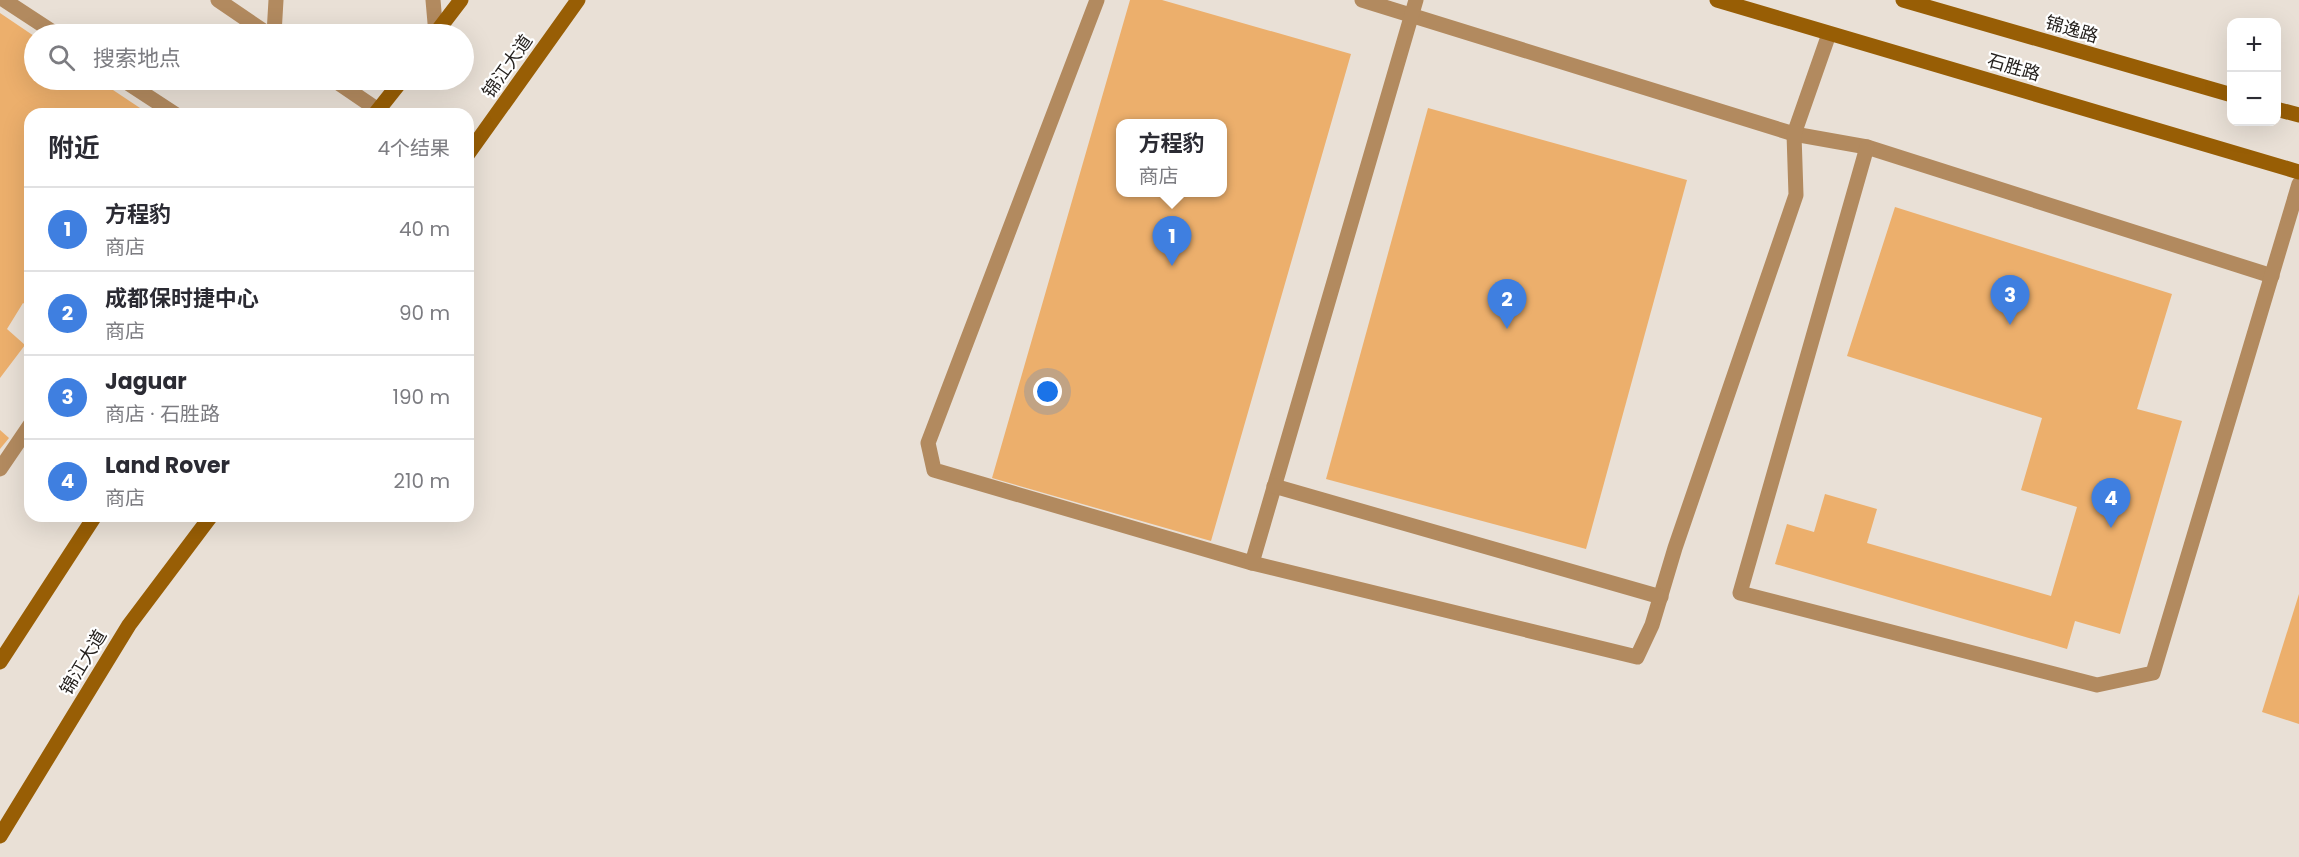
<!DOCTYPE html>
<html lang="zh">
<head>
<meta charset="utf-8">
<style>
  :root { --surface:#fff; --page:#f7f7f7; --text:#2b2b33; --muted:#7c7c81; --line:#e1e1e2; --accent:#7c3aed }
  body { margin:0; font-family:Poppins,"Noto Sans SC",sans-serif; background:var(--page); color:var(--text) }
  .controls { position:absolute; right:18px; top:18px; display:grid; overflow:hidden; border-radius:12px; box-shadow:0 6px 24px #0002 }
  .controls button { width:54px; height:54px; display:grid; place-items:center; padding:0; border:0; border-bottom:2px solid var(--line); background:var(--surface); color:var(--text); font:30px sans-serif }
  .you { position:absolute; left:1048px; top:392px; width:21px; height:21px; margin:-15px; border:4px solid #fff; border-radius:50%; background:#1a73e8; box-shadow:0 0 0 9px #1a73e833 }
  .badge { display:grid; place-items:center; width:39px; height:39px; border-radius:50%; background:var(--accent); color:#fff; font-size:20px; font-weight:700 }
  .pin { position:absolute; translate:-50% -50px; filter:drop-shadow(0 2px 3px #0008) }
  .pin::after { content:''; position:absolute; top:32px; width:21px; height:18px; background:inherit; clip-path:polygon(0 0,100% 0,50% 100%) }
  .popup { position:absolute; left:1116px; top:119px; width:111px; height:78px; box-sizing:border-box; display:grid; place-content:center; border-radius:12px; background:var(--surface); filter:drop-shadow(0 2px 4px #0005); font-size:20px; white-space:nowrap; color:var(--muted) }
  .popup b { font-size:22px; color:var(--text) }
  .popup::after { content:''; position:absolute; left:50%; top:100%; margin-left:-12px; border:12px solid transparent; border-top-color:var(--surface) }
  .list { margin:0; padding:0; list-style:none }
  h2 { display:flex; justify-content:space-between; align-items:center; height:78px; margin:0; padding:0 24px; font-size:26px }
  h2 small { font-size:20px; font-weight:400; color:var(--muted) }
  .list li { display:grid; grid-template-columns:39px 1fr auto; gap:18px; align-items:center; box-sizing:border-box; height:84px; padding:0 24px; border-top:2px solid var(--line) }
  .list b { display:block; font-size:22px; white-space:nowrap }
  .list p { margin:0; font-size:20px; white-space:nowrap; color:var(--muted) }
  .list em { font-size:20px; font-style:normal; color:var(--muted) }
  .icon { flex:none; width:33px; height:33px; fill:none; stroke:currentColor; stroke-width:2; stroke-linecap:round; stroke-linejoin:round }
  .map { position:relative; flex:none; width:2299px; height:857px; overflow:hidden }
  .search { position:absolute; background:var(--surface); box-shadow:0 6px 24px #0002; left:24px; top:24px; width:450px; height:66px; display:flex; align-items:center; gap:15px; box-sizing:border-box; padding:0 21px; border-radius:33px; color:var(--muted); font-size:22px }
  .panel { position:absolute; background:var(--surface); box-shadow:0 6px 24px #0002; left:24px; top:108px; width:450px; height:414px; border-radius:18px }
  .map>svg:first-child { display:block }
  .building { fill:#ecaf6c; fill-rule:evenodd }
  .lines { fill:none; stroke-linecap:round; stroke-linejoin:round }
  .lane { stroke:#b28a5f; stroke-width:15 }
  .street { stroke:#b28a5f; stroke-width:15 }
  .secondary { stroke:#985e05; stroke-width:15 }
  .labels { text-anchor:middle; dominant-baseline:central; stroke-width:4.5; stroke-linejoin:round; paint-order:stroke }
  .street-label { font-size:18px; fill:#231f1c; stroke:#fff }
</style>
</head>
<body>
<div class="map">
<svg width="2299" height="857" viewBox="0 0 2299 857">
  <rect width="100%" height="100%" fill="#e9e0d6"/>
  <g class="building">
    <path d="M1130 0H1162L1351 54 1211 541 992 478ZM1121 124H1223V192H1121Z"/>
    <path d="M0 13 34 36V80H98L149 114H30V307L23 303 7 329 25 345 0 378Z"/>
    <path d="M1428 108 1687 180 1586 549 1326 479Z"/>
    <path d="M1895 207 2172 294 2137 409 2182 421 2120 634 2075 621 2067 649 1775 564 1787 524 1814 532 1825 494 1877 509 1867 543 2051 596 2077 507 2021 490 2042 418 1847 356Z"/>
    <path d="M0 430 9 438 0 449Z"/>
    <path d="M2299 594V724L2262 712Z"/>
  </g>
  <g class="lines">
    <g class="lane">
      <path d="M4 0 56 34"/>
      <path d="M218 0 268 34"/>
      <path d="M1097 0 928 443 934 470 1252 563"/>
      <path d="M1362 0 1794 134 1867 147 2272 276"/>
      <path d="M1416 0 1252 563 1637 657 1652 625 1675 548 1796 195 1794 134 1829 34"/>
      <path d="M274 34 276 0"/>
      <path d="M123 80 175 114"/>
      <path d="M334 80 378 110"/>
      <path d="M1867 147 1740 593 2097 685 2153 673 2299 184"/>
      <path d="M0 469 30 425"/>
      <path d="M1274 486 1661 597"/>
    </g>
    <path class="street" d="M433 0 436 34"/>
    <g class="secondary">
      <path d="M1717 0 2299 172"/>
      <path d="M1903 0 2232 95"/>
      <path d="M435 34 461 0"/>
      <path d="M2276 109 2299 115"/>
      <path d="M375 114 402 80"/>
      <path d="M468 154 578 0"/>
      <path d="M0 662 95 516"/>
      <path d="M0 836 129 625 211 516"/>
    </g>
  </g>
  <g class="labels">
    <g class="street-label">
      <text transform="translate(2072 29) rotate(16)">锦逸路</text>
      <text transform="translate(507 66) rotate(-55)">锦江大道</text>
      <text transform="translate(2014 67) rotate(16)">石胜路</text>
      <text transform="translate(83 662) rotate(-59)">锦江大道</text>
    </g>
  </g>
</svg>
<div class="controls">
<button>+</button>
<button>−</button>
</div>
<div class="you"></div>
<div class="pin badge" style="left:1172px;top:266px;background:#3f7fe0">1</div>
<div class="popup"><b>方程豹</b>商店</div>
<div class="pin badge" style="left:1507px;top:329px;background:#3f7fe0">2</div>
<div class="pin badge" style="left:2010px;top:325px;background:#3f7fe0">3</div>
<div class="pin badge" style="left:2111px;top:528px;background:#3f7fe0">4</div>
<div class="search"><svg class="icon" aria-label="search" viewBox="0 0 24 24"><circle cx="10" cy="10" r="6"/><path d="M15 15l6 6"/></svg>搜索地点</div>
<section class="panel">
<h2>附近<small>4个结果</small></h2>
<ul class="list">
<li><span class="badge" style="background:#3f7fe0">1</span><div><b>方程豹</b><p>商店</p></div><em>40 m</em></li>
<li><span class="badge" style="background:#3f7fe0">2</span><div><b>成都保时捷中心</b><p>商店</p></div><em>90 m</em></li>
<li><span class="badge" style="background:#3f7fe0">3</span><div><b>Jaguar</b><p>商店 · 石胜路</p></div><em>190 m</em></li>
<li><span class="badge" style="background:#3f7fe0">4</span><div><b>Land Rover</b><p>商店</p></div><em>210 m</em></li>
</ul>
</section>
</div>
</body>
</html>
